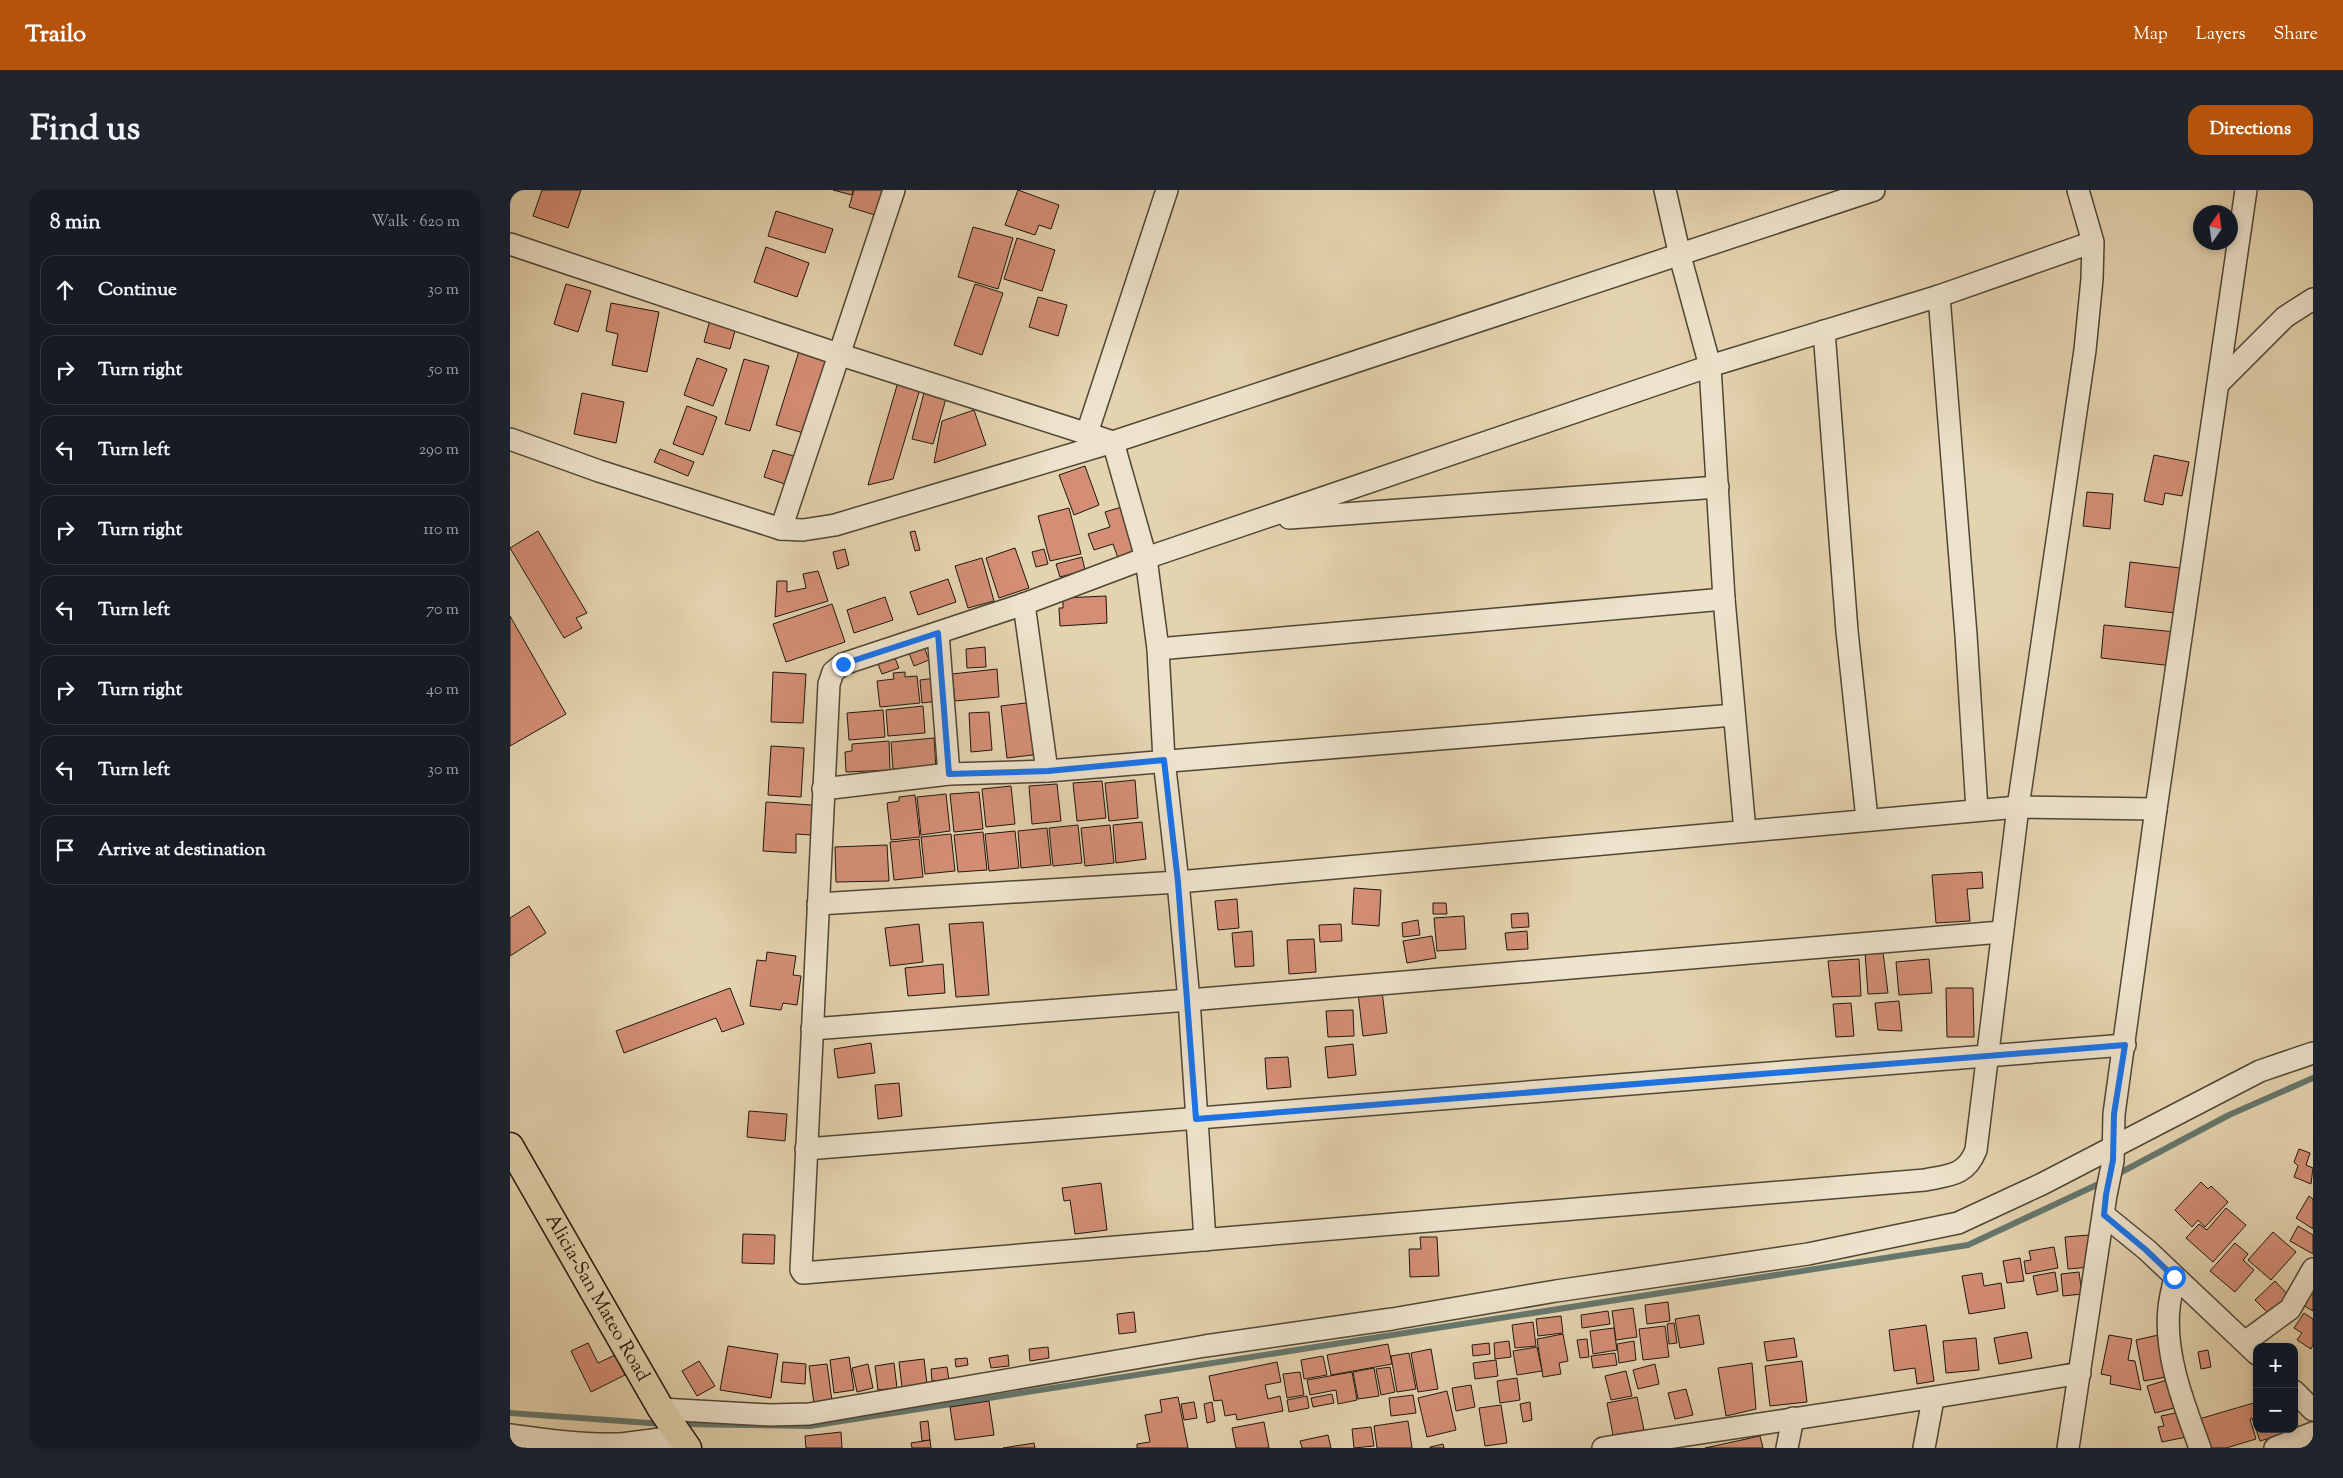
<!DOCTYPE html>
<html lang="en">
<head>
<meta charset="utf-8">
<style>
  :root { --surface:#171b24; --page:#20242c; --text:#f1f3f6; --muted:#9ea1a6; --line:#363941; --accent:#b45309 }
  body { margin:0; font-family:"Sorts Mill Goudy",serif; background:var(--page); color:var(--text) }
  .controls { position:absolute; right:15px; bottom:15px; display:grid; overflow:hidden; border-radius:10px; box-shadow:0 2px 8px #0003 }
  .controls button { width:45px; height:45px; display:grid; place-items:center; padding:0; border:0; border-bottom:1px solid var(--line); background:var(--surface); color:var(--text); font:25px sans-serif }
  .compass { position:absolute; left:1683px; top:15px; width:45px; height:45px; border-radius:50%; background:var(--surface); box-shadow:0 2px 8px #0003; rotate:13deg }
  .stop { position:absolute; width:15px; height:15px; margin:-11px; border:4px solid #1a73e8; border-radius:50%; background:#fff }
  .stop.end { background:#1a73e8; border-color:#fff; box-shadow:0 1px 5px #0008 }
  .list { margin:0; padding:0; list-style:none }
  h2 { display:flex; justify-content:space-between; align-items:center; height:65px; margin:0; padding:0 20px; font-size:21px }
  h2 small { font-size:16px; font-weight:400; color:var(--muted) }
  .list li { display:grid; grid-template-columns:32px 1fr auto; gap:15px; align-items:center; box-sizing:border-box; height:70px; margin:0 10px 10px; padding:0 10px; border:1px solid var(--line); border-radius:15px }
  .list b { display:block; font-size:19px; white-space:nowrap }
  .list em { font-size:16px; font-style:normal; color:var(--muted) }
  .icon { flex:none; width:28px; height:28px; fill:none; stroke:currentColor; stroke-width:2; stroke-linecap:round; stroke-linejoin:round }
  .map { position:relative; flex:none; width:1803px; height:1258px; overflow:hidden; border-radius:15px }
  header { display:flex; align-items:center; gap:30px; box-sizing:border-box; height:70px; padding:0 25px; background:var(--accent); color:#fff }
  header strong { font-size:24px }
  nav { display:flex; gap:28px; margin-inline-start:auto; font-size:18px }
  .intro { display:flex; align-items:center; justify-content:space-between; box-sizing:border-box; height:120px; padding:0 30px }
  h1 { margin:0; font-size:35px }
  .button { padding:12px 22px; border-radius:15px; background:var(--accent); color:#fff; font-size:18px; font-weight:700 }
  main { display:flex; gap:30px; padding:0 30px }
  aside { flex:1; background:var(--surface); border-radius:15px; box-shadow:0 2px 8px #0003 }
  .map>svg:first-child { display:block }
  .lines { fill:none; stroke-linecap:round; stroke-linejoin:round }
  .stream { stroke:#66776d; stroke-width:6 }
  .building { fill:#d48e76; stroke:#1f170c }
  .minor-casing { stroke:#504635; stroke-width:24 }
  .major-casing { stroke:#1f170c; stroke-width:29 }
  .minor { stroke:#ede2cb; stroke-width:21 }
  .major { stroke:#e4d3af; stroke-width:26 }
  .route { stroke:#1a73e8; stroke-width:6 }
  .labels { text-anchor:middle; dominant-baseline:central; stroke-width:4; stroke-linejoin:round; paint-order:stroke }
  .street-label { font-size:19px; fill:#1f170c; stroke:#ede2cb }
</style>
</head>
<body>
<header>
<strong>Trailo</strong>
<nav><a>Map</a><a>Layers</a><a>Share</a></nav>
</header>
<div class="intro"><h1>Find us</h1><a class="button">Directions</a></div>
<main>
<aside>
<h2>8 min<small>Walk · 620 m</small></h2>
<ul class="list">
<li><svg class="icon" aria-label="ahead" viewBox="0 0 24 24"><path d="M12 20V5M6 11l6-6 6 6"/></svg><div><b>Continue</b></div><em>30 m</em></li>
<li><svg class="icon" aria-label="right" viewBox="0 0 24 24"><path d="M7 20v-9h11M14 6l5 5-5 5"/></svg><div><b>Turn right</b></div><em>50 m</em></li>
<li><svg class="icon" aria-label="left" viewBox="0 0 24 24"><path d="M17 20v-9H6M10 6l-5 5 5 5"/></svg><div><b>Turn left</b></div><em>290 m</em></li>
<li><svg class="icon" aria-label="right" viewBox="0 0 24 24"><path d="M7 20v-9h11M14 6l5 5-5 5"/></svg><div><b>Turn right</b></div><em>110 m</em></li>
<li><svg class="icon" aria-label="left" viewBox="0 0 24 24"><path d="M17 20v-9H6M10 6l-5 5 5 5"/></svg><div><b>Turn left</b></div><em>70 m</em></li>
<li><svg class="icon" aria-label="right" viewBox="0 0 24 24"><path d="M7 20v-9h11M14 6l5 5-5 5"/></svg><div><b>Turn right</b></div><em>40 m</em></li>
<li><svg class="icon" aria-label="left" viewBox="0 0 24 24"><path d="M17 20v-9H6M10 6l-5 5 5 5"/></svg><div><b>Turn left</b></div><em>30 m</em></li>
<li><svg class="icon" aria-label="arrive" viewBox="0 0 24 24"><path d="M6 21V4h12l-3 4 3 4H6"/></svg><div><b>Arrive at destination</b></div></li>
</ul>
</aside>
<div class="map">
<svg width="1803" height="1258" viewBox="0 0 1803 1258">
  <rect width="100%" height="100%" fill="#e4d3af"/>
  <filter id="stains"><feTurbulence type="fractalNoise" baseFrequency=".004" numOctaves="4"/><feColorMatrix values="0 0 0 0 .2 0 0 0 0 .09 0 0 0 0 .02 0 0 0 .5 -.17"/></filter>
  <radialGradient id="worn" r=".72"><stop offset=".6" stop-color="#630" stop-opacity="0"/><stop offset="1" stop-color="#630" stop-opacity=".3"/></radialGradient>
  <g class="lines">
    <g class="stream">
      <path d="M1604 986 1719 925 1803 888"/>
      <path d="M0 1223 153 1234"/>
      <path d="M171 1234 300 1236 1458 1055 1595 991"/>
    </g>
  </g>
  <g class="building">
    <path d="M32 0H71L58 38 23 26Z"/>
    <path d="M323 0H343L342 5Z"/>
    <path d="M344 0H376L368 26 339 17Z"/>
    <path d="M508 0 549 15 541 39 529 35 525 45 495 35Z"/>
    <path d="M266 21 323 39 315 63 258 46Z"/>
    <path d="M463 37 503 48 488 99 448 87Z"/>
    <path d="M507 48 545 60 532 101 494 89Z"/>
    <path d="M256 57 299 73 287 107 244 92Z"/>
    <path d="M56 94 81 101 68 142 44 134Z"/>
    <path d="M465 94 493 103 472 165 444 155Z"/>
    <path d="M528 107 557 115 548 146 519 137Z"/>
    <path d="M101 113 149 122 137 182 102 175 108 144 96 141Z"/>
    <path d="M200 130 226 137 220 159 194 152Z"/>
    <path d="M290 158 321 167 297 244 266 235Z"/>
    <path d="M187 168 217 179 203 216 174 205Z"/>
    <path d="M234 169 259 176 240 241 215 234Z"/>
    <path d="M388 192 410 199 383 289 358 295Z"/>
    <path d="M415 199 437 205 423 254 402 249Z"/>
    <path d="M72 203 114 212 106 253 64 244Z"/>
    <path d="M177 216 207 227 193 265 163 254Z"/>
    <path d="M464 220 476 255 424 273 432 231Z"/>
    <path d="M150 259 184 272 178 286 144 272Z"/>
    <path d="M263 260 287 267 278 295 254 287Z"/>
    <path d="M1644 265 1679 272 1672 306 1655 303 1653 315 1634 311Z"/>
    <path d="M575 276 589 315 564 325 549 285Z"/>
    <path d="M1577 302 1603 304 1600 339 1573 336Z"/>
    <path d="M615 316 629 361 608 368 603 354 584 360 578 344 600 337 595 322Z"/>
    <path d="M559 318 571 364 540 371 528 326Z"/>
    <path d="M28 341 77 423 66 428 72 438 54 448 0 358Z"/>
    <path d="M405 341 410 360 405 361 400 342Z"/>
    <path d="M505 358 519 398 489 408 476 368Z"/>
    <path d="M335 359 339 375 327 379 323 362Z"/>
    <path d="M534 359 538 374 526 377 522 362Z"/>
    <path d="M572 367 575 380 550 387 546 374Z"/>
    <path d="M472 368 484 411 458 418 445 376Z"/>
    <path d="M1620 372 1670 378 1665 423 1615 417Z"/>
    <path d="M308 381 318 411 265 427 267 391H277V402L296 398 293 384Z"/>
    <path d="M438 389 446 412 408 425 400 402Z"/>
    <path d="M596 406 597 433 550 436 549 418H553V408Z"/>
    <path d="M375 407 383 430 344 443 337 420Z"/>
    <path d="M322 414 335 452 276 472 263 434Z"/>
    <path d="M0 426 56 524 0 556Z"/>
    <path d="M1594 435 1666 442 1663 476 1591 468Z"/>
    <path d="M414 457 419 470 404 476 399 463Z"/>
    <path d="M475 457 476 477 457 478 456 459Z"/>
    <path d="M385 468 389 478 372 484 368 474Z"/>
    <path d="M487 479 489 507 445 511 442 484Z"/>
    <path d="M263 482 296 484 293 533 261 532Z"/>
    <path d="M395 482V487L407 486 410 513 370 517 367 491 384 489 383 483Z"/>
    <path d="M426 488 428 511 412 513 410 490Z"/>
    <path d="M524 512 531 564 497 568 491 516Z"/>
    <path d="M413 516 415 543 378 546 376 520Z"/>
    <path d="M373 520 375 547 339 550 337 523Z"/>
    <path d="M479 522 482 560 461 562 459 523Z"/>
    <path d="M424 548 426 579 408 580V577L383 579 381 552Z"/>
    <path d="M379 551 380 580 336 582 335 562 342 561V554Z"/>
    <path d="M261 556 294 558 291 607 258 605Z"/>
    <path d="M625 590 628 628 599 631 595 593Z"/>
    <path d="M592 591 596 628 567 631 563 593Z"/>
    <path d="M547 594 551 631 522 634 519 596Z"/>
    <path d="M501 596 505 634 476 637 472 599Z"/>
    <path d="M469 602 473 639 444 642 440 604Z"/>
    <path d="M436 604 440 641 411 645 407 607Z"/>
    <path d="M405 605 410 647 381 650 377 613 389 611V607Z"/>
    <path d="M256 612 302 615 301 645 286 644V663L253 661Z"/>
    <path d="M632 632 636 669 606 673 603 635Z"/>
    <path d="M568 635 572 673 543 676 539 638Z"/>
    <path d="M600 635 604 673 575 676 571 638Z"/>
    <path d="M537 638 541 675 511 678 508 641Z"/>
    <path d="M505 641 509 678 479 681 475 644Z"/>
    <path d="M473 642 477 680 448 682 444 645Z"/>
    <path d="M441 644 445 681 415 684 411 647Z"/>
    <path d="M409 649 413 687 384 690 380 652Z"/>
    <path d="M377 655 379 691 326 692 325 657Z"/>
    <path d="M1472 682 1473 698 1457 699 1460 731 1426 733 1422 685Z"/>
    <path d="M844 698 871 700 869 736 842 734Z"/>
    <path d="M727 709 729 738 708 740 705 711Z"/>
    <path d="M923 713H936L937 724H923Z"/>
    <path d="M19 716 36 743 0 766V728Z"/>
    <path d="M1018 723 1019 737 1002 738 1001 724Z"/>
    <path d="M954 726 956 759 927 761 924 728Z"/>
    <path d="M908 730 910 745 893 747 892 733Z"/>
    <path d="M473 732 479 805 446 807 439 734Z"/>
    <path d="M409 734 413 772 380 776 375 738Z"/>
    <path d="M831 734 832 751 810 752 809 735Z"/>
    <path d="M742 741 744 776 725 777 722 743Z"/>
    <path d="M1017 741 1018 759 997 760 995 743Z"/>
    <path d="M922 746 926 768 897 773 893 751Z"/>
    <path d="M804 749 806 782 779 784 777 750Z"/>
    <path d="M257 762 286 766 283 785 291 786 287 815 273 813 271 820 240 816 247 770 256 771Z"/>
    <path d="M1355 762H1373L1378 803 1358 804Z"/>
    <path d="M1349 769 1351 806 1322 807 1318 771Z"/>
    <path d="M1419 769 1422 803 1389 805 1386 772Z"/>
    <path d="M433 774 435 803 398 806 395 778Z"/>
    <path d="M220 798 234 834 212 842 206 828 114 863 106 841Z"/>
    <path d="M1436 798H1463L1464 847H1437Z"/>
    <path d="M872 801 877 843 853 846 848 803Z"/>
    <path d="M1389 811 1392 841 1368 840 1365 813Z"/>
    <path d="M1341 813 1344 846 1326 847 1323 814Z"/>
    <path d="M843 820 844 846 818 847 816 821Z"/>
    <path d="M361 853 365 883 328 888 324 859Z"/>
    <path d="M843 854 846 885 818 888 815 857Z"/>
    <path d="M778 867 781 897 757 899 755 868Z"/>
    <path d="M389 893 392 926 368 929 365 895Z"/>
    <path d="M239 921 277 924 275 951 237 947Z"/>
    <path d="M1789 959 1800 963 1796 975 1803 978 1801 994 1784 987 1788 976 1784 972Z"/>
    <path d="M1691 992 1698 999 1701 996 1718 1012 1695 1037 1688 1030 1682 1037 1665 1020Z"/>
    <path d="M591 993 597 1040 565 1044 560 1010 554 1011 552 998Z"/>
    <path d="M1799 1006 1803 1009V1039L1786 1028Z"/>
    <path d="M1716 1018 1736 1035 1703 1072 1676 1048 1689 1034 1697 1040Z"/>
    <path d="M1788 1036 1803 1045V1064L1780 1051Z"/>
    <path d="M1763 1042 1786 1062 1761 1090 1738 1070Z"/>
    <path d="M233 1044 265 1045 264 1074 232 1073Z"/>
    <path d="M1579 1045 1581 1077 1558 1079 1555 1047Z"/>
    <path d="M910 1047H927L929 1086 900 1087 899 1059H911Z"/>
    <path d="M1725 1053 1738 1064 1733 1070 1744 1080 1725 1102 1700 1081Z"/>
    <path d="M1544 1057 1548 1078 1516 1084 1514 1071 1521 1070 1519 1061Z"/>
    <path d="M1510 1068 1514 1091 1497 1093 1493 1071Z"/>
    <path d="M1545 1082 1548 1101 1527 1105 1523 1086Z"/>
    <path d="M1569 1082 1572 1104 1553 1106 1551 1084Z"/>
    <path d="M1472 1083 1474 1096 1491 1093 1495 1118 1459 1124 1452 1086Z"/>
    <path d="M1803 1089V1121L1788 1112Z"/>
    <path d="M1765 1091 1778 1105 1759 1124 1745 1110Z"/>
    <path d="M1158 1112 1160 1131 1137 1134 1135 1115Z"/>
    <path d="M1123 1118 1127 1147 1106 1150 1102 1121Z"/>
    <path d="M1098 1121 1100 1134 1072 1138 1071 1125Z"/>
    <path d="M624 1122 626 1142 609 1144 607 1124Z"/>
    <path d="M1794 1123 1803 1129V1155L1801 1159 1787 1150 1792 1143 1784 1138Z"/>
    <path d="M1189 1125 1194 1154 1170 1158 1165 1129Z"/>
    <path d="M1051 1126 1053 1143 1028 1146 1026 1129Z"/>
    <path d="M1023 1132 1026 1156 1005 1158 1002 1135Z"/>
    <path d="M1164 1133 1167 1153 1159 1154 1157 1134Z"/>
    <path d="M1416 1135 1424 1191 1407 1194 1405 1178 1384 1181 1379 1140Z"/>
    <path d="M1155 1136 1159 1167 1133 1170 1129 1139Z"/>
    <path d="M1104 1138 1107 1160 1083 1164 1080 1141Z"/>
    <path d="M1517 1142 1522 1168 1489 1174 1484 1148Z"/>
    <path d="M1053 1144 1058 1171 1049 1173 1051 1184 1033 1187 1027 1149Z"/>
    <path d="M1653 1144 1662 1186 1634 1191 1626 1150Z"/>
    <path d="M1599 1145 1622 1149 1618 1170 1625 1171 1631 1200 1600 1194 1601 1186 1591 1184Z"/>
    <path d="M1284 1148 1287 1167 1257 1171 1254 1152Z"/>
    <path d="M1466 1148 1469 1180 1436 1183 1433 1151Z"/>
    <path d="M1077 1149 1079 1167 1070 1168 1067 1150Z"/>
    <path d="M999 1151 1001 1167 985 1169 984 1153Z"/>
    <path d="M1124 1151 1126 1170 1109 1173 1107 1154Z"/>
    <path d="M78 1153 88 1173 105 1165 115 1185 81 1202 61 1161Z"/>
    <path d="M979 1153 980 1164 963 1166 962 1155Z"/>
    <path d="M878 1154 882 1174 821 1185 817 1165Z"/>
    <path d="M218 1156 268 1164 261 1208 210 1200Z"/>
    <path d="M538 1157 539 1168 520 1171 519 1159Z"/>
    <path d="M1027 1157 1032 1181 1007 1185 1003 1161Z"/>
    <path d="M921 1159 928 1199 908 1202 901 1163Z"/>
    <path d="M1698 1160 1701 1177 1691 1179 1688 1162Z"/>
    <path d="M899 1163 906 1199 887 1202 881 1166Z"/>
    <path d="M1105 1163 1107 1175 1083 1178 1081 1166Z"/>
    <path d="M498 1165 499 1176 481 1178 479 1168Z"/>
    <path d="M813 1166 817 1185 794 1189 791 1170Z"/>
    <path d="M339 1167 344 1200 324 1203 320 1170Z"/>
    <path d="M457 1168 458 1175 446 1177 445 1169Z"/>
    <path d="M414 1169 417 1194 392 1197 389 1172Z"/>
    <path d="M986 1170 988 1186 965 1189 963 1173Z"/>
    <path d="M189 1171 205 1196 187 1206 172 1181Z"/>
    <path d="M1292 1171 1297 1212 1260 1216 1255 1176Z"/>
    <path d="M273 1172 296 1174 295 1194 271 1192Z"/>
    <path d="M767 1172 771 1192 755 1195 758 1209 770 1206 773 1221 727 1230 726 1224 715 1226 712 1210 704 1211 699 1186Z"/>
    <path d="M384 1173 387 1198 368 1200 365 1176Z"/>
    <path d="M1242 1173 1246 1219 1216 1226 1208 1178Z"/>
    <path d="M317 1174 322 1211 304 1214 299 1176Z"/>
    <path d="M358 1174 363 1198 347 1202 342 1178Z"/>
    <path d="M1145 1174 1149 1194 1128 1199 1123 1180Z"/>
    <path d="M437 1177 439 1190 422 1191 421 1179Z"/>
    <path d="M880 1177 885 1202 871 1205 866 1179Z"/>
    <path d="M864 1178 869 1206 848 1209 843 1182Z"/>
    <path d="M1116 1181 1122 1206 1101 1210 1095 1186Z"/>
    <path d="M790 1182 794 1205 777 1208 773 1184Z"/>
    <path d="M842 1182 847 1210 828 1214 826 1200 800 1205 797 1190Z"/>
    <path d="M1007 1188 1010 1210 990 1213 987 1191Z"/>
    <path d="M1657 1190 1672 1216 1645 1223 1637 1196Z"/>
    <path d="M961 1195 965 1217 946 1221 942 1198Z"/>
    <path d="M1176 1199 1183 1225 1165 1229 1158 1203Z"/>
    <path d="M937 1201 946 1240 917 1247 908 1208Z"/>
    <path d="M822 1204 824 1213 803 1217 801 1208Z"/>
    <path d="M903 1205 906 1223 881 1226 879 1208Z"/>
    <path d="M797 1206 799 1218 779 1222 777 1210Z"/>
    <path d="M668 1207 678 1258H627V1254L640 1252 635 1225 652 1222 650 1210Z"/>
    <path d="M1127 1207 1134 1240 1103 1245 1097 1213Z"/>
    <path d="M479 1211 484 1245 445 1250 440 1217Z"/>
    <path d="M684 1212 687 1228 674 1230 671 1214Z"/>
    <path d="M702 1212 705 1231 697 1233 694 1214Z"/>
    <path d="M1020 1212 1022 1230 1013 1232 1010 1214Z"/>
    <path d="M1747 1212V1239H1784V1225L1789 1239 1750 1251 1742 1228 1740 1229 1746 1249 1716 1258H1698L1689 1229Z"/>
    <path d="M991 1215 997 1253 975 1256 969 1218Z"/>
    <path d="M1675 1221 1681 1246 1652 1252 1648 1237 1654 1236 1651 1226Z"/>
    <path d="M418 1231 420 1250 412 1251 410 1232Z"/>
    <path d="M898 1231 902 1258H867L864 1236Z"/>
    <path d="M754 1232 759 1258H726L722 1238Z"/>
    <path d="M861 1237 864 1256 844 1258 842 1239Z"/>
    <path d="M331 1242 332 1258H296L295 1246Z"/>
    <path d="M818 1245 821 1258H792L790 1251Z"/>
    <path d="M1250 1246 1253 1258H1195Z"/>
    <path d="M420 1250 421 1258H402L401 1253Z"/>
    <path d="M524 1253 525 1258H493Z"/>
    <path d="M933 1254 934 1258H920V1257Z"/>
  </g>
  <g class="lines">
    <g class="minor-casing">
      <g id="minor">
        <path d="M1155 0 1170 66 1200 176 1214 409 1235 641"/>
        <path d="M1568 0 1583 52 1582 89 1575 160 1508 617 1466 960C1456 986 1439 985 1415 990L293 1083 291 1080 319 494 323 482 333 474 514 414 636 368 1200 176 1429 106 1583 52"/>
        <path d="M0 54 328 164 603 252 636 368 648 459 654 570 668 692 679 810 695 1050"/>
        <path d="M1429 106 1456 445 1467 620"/>
        <path d="M1314 141 1337 441 1357 629"/>
        <path d="M1709 193 1775 127 1803 109"/>
        <path d="M577 243 657 0"/>
        <path d="M0 249 89 281 271 339 293 340 325 335 603 252 1364 0"/>
        <path d="M779 328 1208 297"/>
        <path d="M271 339 384 0"/>
        <path d="M514 414 537 581"/>
        <path d="M428 443 439 584"/>
        <path d="M648 459 1214 409"/>
        <path d="M313 599 439 584 537 581 1224 525"/>
        <path d="M308 714 668 692 1508 617 1646 619"/>
        <path d="M302 839 679 810 1491 742"/>
        <path d="M296 959 1615 855"/>
        <path d="M1594 1025 1637 1060 1747 1164"/>
        <path d="M1665 1087C1663 1097 1660 1107 1659 1118 1654 1165 1674 1214 1690 1258"/>
        <path d="M1735 1152 1780 1119 1803 1079"/>
        <path d="M1784 1201 1803 1220"/>
        <path d="M151 1219 260 1225 299 1224 695 1156 882 1129 1046 1101 1298 1064 1448 1033 1532 994 1750 881 1803 863"/>
        <path d="M0 1245C36 1250 72 1255 108 1254 130 1253 151 1246 173 1249"/>
        <path d="M1093 1258C1252 1233 1411 1211 1570 1183"/>
        <path d="M1277 1258 1283 1228"/>
        <path d="M1414 1258 1423 1209"/>
        <path d="M1558 1258 1596 1005 1603 971 1604 924 1646 619 1736 0"/>
        <path d="M1765 1258 1803 1243"/>
      </g>
    </g>
    <g class="major-casing">
      <g id="major">
        <path id="s1" d="M0 956 151 1219 178 1258"/>
      </g>
    </g>
    <use href="#minor" class="minor"/>
    <use href="#major" class="major"/>
  </g>
  <g class="lines">
    <path class="route" d="M333 474 428 443 439 584 538 581 654 570 668 692 686 929 1615 855 1604 924 1603 970 1596 1005 1594 1025 1636 1060 1664 1087"/>
  </g>
  <g class="labels">
    <g class="street-label">
      <text stroke="none"><textPath href="#s1" startOffset="175">Alicia-San Mateo Road</textPath></text>
    </g>
  </g>
  <rect width="100%" height="100%" filter="url(#stains)"/>
  <rect width="100%" height="100%" fill="url(#worn)"/>
</svg>
<div class="controls">
<button>+</button>
<button>−</button>
</div>
<svg class="compass" viewBox="-18 -18 36 36"><path d="M0-13l5 13h-10z" fill="#e53935"/><path d="M0 13l5-13h-10z" fill="#9ea1a6"/></svg>
<div class="stop" style="left:1664px;top:1087px"></div>
<div class="stop end" style="left:333px;top:474px"></div>
</div>
</main>
</body>
</html>
